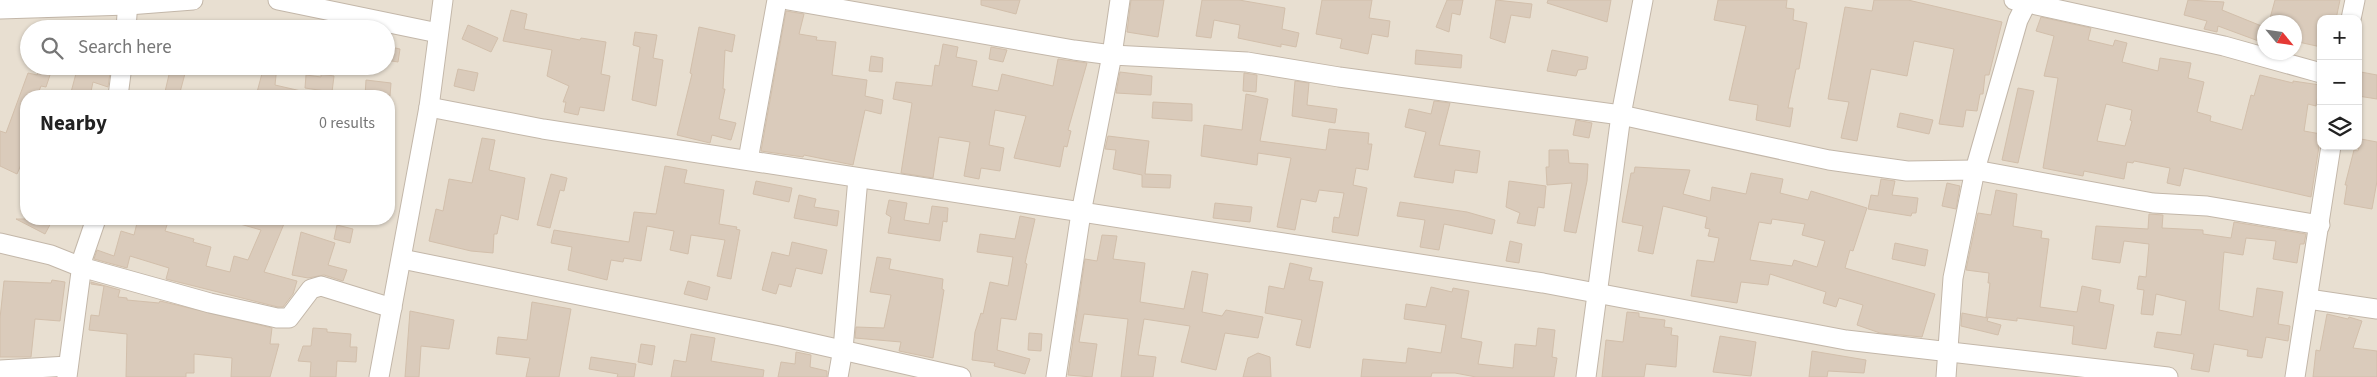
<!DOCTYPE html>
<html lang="en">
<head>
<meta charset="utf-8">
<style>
  :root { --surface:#fff; --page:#f2f2f2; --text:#222; --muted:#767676; --line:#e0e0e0 }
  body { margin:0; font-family:"Source Sans 3",sans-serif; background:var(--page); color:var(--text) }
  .controls { position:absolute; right:15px; top:15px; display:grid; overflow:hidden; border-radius:10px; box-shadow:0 1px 4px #0004 }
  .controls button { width:45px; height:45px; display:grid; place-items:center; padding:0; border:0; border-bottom:1px solid var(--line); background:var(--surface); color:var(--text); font:25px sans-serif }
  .compass { position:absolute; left:2257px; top:15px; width:45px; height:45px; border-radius:50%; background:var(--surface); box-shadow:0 1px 4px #0004; rotate:119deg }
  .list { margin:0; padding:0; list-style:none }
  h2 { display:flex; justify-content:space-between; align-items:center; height:65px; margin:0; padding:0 20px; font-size:21px }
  h2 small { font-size:16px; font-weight:400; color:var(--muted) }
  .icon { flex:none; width:28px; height:28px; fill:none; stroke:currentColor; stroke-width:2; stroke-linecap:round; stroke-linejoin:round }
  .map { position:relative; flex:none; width:2377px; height:377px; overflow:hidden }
  .search { position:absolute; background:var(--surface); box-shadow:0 1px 4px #0004; left:20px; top:20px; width:375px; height:55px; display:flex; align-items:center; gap:12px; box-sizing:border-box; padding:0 18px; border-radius:28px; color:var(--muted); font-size:19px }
  .panel { position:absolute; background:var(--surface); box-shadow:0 1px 4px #0004; left:20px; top:90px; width:375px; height:135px; border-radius:20px }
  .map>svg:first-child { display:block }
  .residential { fill:#e8dfd1; fill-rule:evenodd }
  .building { fill:#dacbbb; stroke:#d2bfab; fill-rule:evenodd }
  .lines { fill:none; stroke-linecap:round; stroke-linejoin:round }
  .minor-casing { stroke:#c3b7a9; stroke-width:21 }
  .minor { stroke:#fff; stroke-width:19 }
</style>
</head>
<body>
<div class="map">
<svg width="2377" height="377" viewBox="0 0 2377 377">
  <rect width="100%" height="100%" fill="#f4ede4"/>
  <path class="residential" d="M0 0H2377V377H0ZM2321 19H2358V146H2321ZM2264 22H2294V52H2264ZM29 29H386V66H29ZM26 96H389V219H26Z"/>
  <g class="building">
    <path d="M981 0H1020L1016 14 981 5Z"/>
    <path d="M1131 0H1164L1158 37 1127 32Z"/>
    <path d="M1202 0H1239L1285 8 1282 29 1299 33 1296 47 1281 44V47L1238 38 1240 25 1214 20 1211 38 1196 36Z"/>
    <path d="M1322 0H1372L1369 18 1390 21 1388 37 1372 34 1368 54 1340 48 1342 39 1316 34Z"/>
    <path d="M1447 0H1463L1460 15 1452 13 1449 32 1436 27Z"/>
    <path d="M1496 0 1532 4 1530 18 1511 15 1505 43 1490 38Z"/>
    <path d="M1548 0H1611L1607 22 1547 3Z"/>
    <path d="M1718 0H1787L1786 8 1794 9 1793 20 1807 23 1799 69H1796L1788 108H1793L1790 127 1756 120 1758 105 1729 100 1746 26 1714 20Z"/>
    <path d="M1874 0H1908L2002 22 1989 75H1985L1983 94H1980L1977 111 1966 110 1963 127 1939 124 1954 49 1914 41 1907 76 1871 69 1857 141 1841 138 1849 102 1828 99 1845 7 1872 11Z"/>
    <path d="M2188 0 2224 2 2222 10 2264 27V43L2218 26 2217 32 2204 29 2207 21 2184 15Z"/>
    <path d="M2275 0H2340L2336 19H2321V47L2294 41V22H2269Z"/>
    <path d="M511 10 527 14 524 29 580 40 581 38 606 42 601 74 610 76 604 111 580 107 578 115 564 112 566 102H563L569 86 547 76 552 50 503 41Z"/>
    <path d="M786 11 804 14 799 34 817 37 816 40 836 42 832 75 867 80 865 96 883 100 881 114 865 110 853 165 804 155 803 157 761 151Z"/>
    <path d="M2041 17 2091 28 2088 40 2113 46 2115 40 2127 43 2122 62 2158 71 2160 58 2191 63 2188 78 2204 82 2197 112 2211 116 2210 121 2242 130 2251 95 2254 96 2260 75 2293 83V81L2320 85 2316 106 2308 104 2304 131 2321 134 2311 197 2184 168 2180 186 2167 183 2170 168 2134 161 2133 163 2127 162 2124 179 2084 171 2083 176 2043 168 2058 78 2044 76 2054 36 2036 31ZM2106 104 2132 110 2130 120 2132 121 2125 146 2097 141Z"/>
    <path d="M468 25 498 38 491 52 462 39Z"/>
    <path d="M699 27 735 35 732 52 725 50 723 89H725L719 119 736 123 731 140 712 135 710 143 677 135 692 74 690 73Z"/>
    <path d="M635 32 657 35 653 58 663 60 656 106 632 100 640 47 633 45Z"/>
    <path d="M943 44 958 47 956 57 977 61 972 86 998 91 1002 74 1053 86 1058 59 1087 63 1068 130 1071 131 1067 147 1064 146 1060 167 1014 158 1026 116 995 110 989 145 1004 148 1000 171 981 168 979 179 964 176 970 142 939 137 933 178 901 173 912 103 893 99 896 82 932 86 935 65 939 66Z"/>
    <path d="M386 46 400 49 398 62 386 60Z"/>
    <path d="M991 47 1007 50 1003 62 989 59Z"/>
    <path d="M1416 50 1462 55 1461 68 1415 64Z"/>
    <path d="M1552 50 1588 57 1586 69 1578 70 1576 76 1547 71Z"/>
    <path d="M871 56 883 58 882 72 869 71Z"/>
    <path d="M40 66H53L46 87 41 86 37 96H26V162L23 160 17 174 0 166V131L6 133 28 73 37 75Z"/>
    <path d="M78 66H111L108 87 93 82 90 96H70Z"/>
    <path d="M171 66H187L179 96H164Z"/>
    <path d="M264 66H277L275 85 301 91 300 96H256Z"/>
    <path d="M458 69 478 73 474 91 454 86Z"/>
    <path d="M1120 72 1152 76 1151 95 1116 93Z"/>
    <path d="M2361 72 2377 75V99L2358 96Z"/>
    <path d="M1244 73 1257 75 1256 92 1243 91Z"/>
    <path d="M321 74 334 76 332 92 305 88 306 75 321 77Z"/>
    <path d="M366 80 391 83 390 96H365Z"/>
    <path d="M1295 81 1309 83 1307 105 1337 109 1335 123 1292 116Z"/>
    <path d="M2018 88 2034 91 2018 163 2002 160Z"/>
    <path d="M1246 94 1268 99 1260 141 1326 150 1329 129 1369 133 1368 144H1372L1368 170 1356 168 1353 185 1367 188 1358 236 1332 232 1334 217 1339 218 1344 193 1319 190 1316 202 1301 199 1295 230 1277 227 1291 158 1258 153 1257 165 1201 156 1204 125 1242 130Z"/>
    <path d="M1434 101 1450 103 1439 145 1480 151 1477 173 1455 170 1453 183 1414 177 1426 132 1405 127 1409 109 1431 114Z"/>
    <path d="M1153 102 1192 104V121L1152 118Z"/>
    <path d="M1900 113 1933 120 1929 134 1897 127Z"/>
    <path d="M1576 120 1592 123 1589 138 1573 135Z"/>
    <path d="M1108 136 1149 141 1145 174 1171 175 1170 188 1142 187V175L1113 169 1116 150 1105 149Z"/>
    <path d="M482 138 495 140 489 170 525 178 518 220 501 215 497 234H494L493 253 471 251 429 241 436 209 443 211 449 179 472 183Z"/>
    <path d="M2361 139 2377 142V181L2372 209 2344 204 2347 185H2345L2354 150 2358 151Z"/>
    <path d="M1549 150H1568L1569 163 1588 164 1587 181 1576 233 1564 231 1572 183 1547 185 1546 167H1549Z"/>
    <path d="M665 166 687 170 684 183 724 190 719 224 737 227 736 229 740 230 731 279 717 276 725 240 691 235 688 254 670 250 674 231 647 226 641 261 624 258 623 262 611 260 607 280 568 270 572 247 551 243 554 230 629 242 634 212 656 214Z"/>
    <path d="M1635 167 1690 170 1683 194 1710 201 1712 187 1746 194 1751 173 1783 179 1780 193 1808 200 1811 191 1867 208 1853 251 1850 250 1845 268 1935 294 1922 337 1880 333 1857 325 1863 305 1839 298 1836 307 1823 303 1826 292 1770 274 1768 285 1741 282 1737 303 1691 296 1697 260 1714 262 1719 238 1708 236 1710 229 1705 228 1707 217 1663 206 1653 254 1638 251 1643 226 1622 222 1631 173H1634ZM1772 219 1805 224 1802 235 1825 241 1817 267 1794 260 1792 266 1750 260 1759 222 1771 224Z"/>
    <path d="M551 174 567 178 564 191 560 190 550 228 537 225Z"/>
    <path d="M1881 179 1895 181 1892 195 1918 198 1916 213H1912L1911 216 1868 209 1871 195 1878 196Z"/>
    <path d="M756 181 792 188 789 202 753 194Z"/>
    <path d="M1509 181 1546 186 1544 208 1538 207 1535 226 1517 223 1520 213 1506 207Z"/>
    <path d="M1947 183 1960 186 1956 209 1942 206Z"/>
    <path d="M1996 190 2017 194 2013 226 2042 231 2041 238 2049 239 2040 307 2077 312 2082 286 2101 290 2099 302 2114 305 2106 349 2072 344 2074 326 2017 318V321L1986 317 1990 283H1988L1989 273 1966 270 1978 213 1991 215Z"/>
    <path d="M799 195 816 199 814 207 839 211 837 226 794 218Z"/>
    <path d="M889 200 907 203 904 220 929 224 932 206 948 208 947 222 943 221 940 241 888 233 891 217 886 214Z"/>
    <path d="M1400 202 1467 212 1495 220 1492 234 1444 224 1439 250 1420 247 1425 220 1397 216Z"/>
    <path d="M1215 203 1252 207 1250 222 1213 218Z"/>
    <path d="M2149 214 2163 215 2162 228 2203 230V234L2231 238 2234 222 2306 234 2304 244H2300L2297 263 2273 259 2276 241 2246 238 2243 255 2224 252 2219 310 2253 317 2257 288 2283 292 2278 324 2290 326 2288 341 2266 337 2262 358 2247 356 2248 350 2214 344 2209 372 2191 369 2194 354 2154 347 2157 332 2181 335 2186 301 2156 294 2153 315 2141 314 2144 290 2137 289 2139 276 2146 277 2149 244 2124 241 2120 263 2092 259 2096 226 2148 229Z"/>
    <path d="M1020 216 1035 219 1025 263 1027 264 1016 320 1001 318 997 350 1030 359 1025 374 994 366 995 363 972 360 975 332 981 313 983 314 990 282 1008 286 1013 257 977 252 980 234 1015 239Z"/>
    <path d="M16 219H53L45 234Z"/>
    <path d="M138 219H169L165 231 194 239 193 242 211 247 206 266 230 272 234 256 248 260 261 230 233 222 234 219H286L264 272 297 281 293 294 283 307H278L166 279 169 268 130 256 127 268 94 259 97 250 114 256 121 231 134 235Z"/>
    <path d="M337 225 353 229 350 243 334 239Z"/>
    <path d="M301 232 335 243 328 265 347 270 343 281 324 275 308 278 292 275Z"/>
    <path d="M1102 235 1117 236 1113 259 1145 263 1140 302 1184 309 1192 271 1208 274 1202 312 1222 316 1226 310 1263 317 1258 338 1225 333 1216 370 1181 362 1190 326 1144 319 1138 355 1156 357 1153 377H1121L1128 319 1084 314 1079 342 1097 344 1092 377 1068 375 1085 259 1097 261Z"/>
    <path d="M1510 241 1522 244 1519 263 1506 261Z"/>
    <path d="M792 242 827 250 822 274 796 268 791 287 779 284 776 294 762 290 772 252 789 256Z"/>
    <path d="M1895 243 1928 250 1925 266 1892 259Z"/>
    <path d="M877 257 891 259 889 269 943 279 942 289 944 290 933 358 899 351 901 342 855 338 856 327 884 328 891 295 870 292Z"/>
    <path d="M1290 263 1312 268 1309 280 1323 282 1310 348 1296 345 1302 320 1265 313 1269 286 1284 289Z"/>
    <path d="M52 280 65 282 60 321 35 319 31 357H0V318L4 281 51 283Z"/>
    <path d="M688 281 710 287 707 300 684 294Z"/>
    <path d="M91 282 120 290 118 297 127 298V300L159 303 160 301 272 328 270 344H279L270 377H231L232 358 194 354V373H186V377H126L127 334 89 330 91 315 99 316 104 286 91 284Z"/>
    <path d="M1431 287 1452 292 1453 288 1469 291 1461 338 1482 342 1478 364 1513 368 1515 344 1536 346 1538 328 1555 330 1552 357 1557 358 1554 377H1476L1455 373H1432L1431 377H1361L1363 359 1406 363 1408 348 1441 353 1446 325 1404 319 1406 304 1426 307Z"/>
    <path d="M532 302 571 309 559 377H526L530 358 496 354 498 337 527 340Z"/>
    <path d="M410 311 454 320 449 349 421 346 419 377H405Z"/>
    <path d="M1627 312 1639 313V317L1665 320 1664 327 1672 328 1671 335 1678 336 1676 367 1646 364 1644 377H1602L1606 340 1623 342Z"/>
    <path d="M1962 313 1988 318 1987 321 2001 325 1998 335 1961 326Z"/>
    <path d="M2327 314 2348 319 2349 317 2362 321 2353 348 2377 351V377H2313L2316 350 2320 351Z"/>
    <path d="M313 328 327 329V332L351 334 350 347H357L356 362 337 361 336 377H310L311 362 298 361 303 346H311Z"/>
    <path d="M1029 333 1042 334 1041 351 1028 350Z"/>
    <path d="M691 334 715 338 711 361 764 370 763 377H671L674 360 686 362Z"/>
    <path d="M1720 336 1756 342 1751 376 1713 372Z"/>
    <path d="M641 344 655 346 652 365 638 362Z"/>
    <path d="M1812 351 1866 360 1864 373 1828 371 1827 377H1809Z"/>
    <path d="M796 352 811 355 810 367 827 371V377H778L781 362 795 364Z"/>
    <path d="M1258 353 1270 357 1271 377H1243L1248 358Z"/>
    <path d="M591 357 636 364 634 377H617L618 374 589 369Z"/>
  </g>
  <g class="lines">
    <g class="minor-casing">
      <g id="minor">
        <path d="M278 0 438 33"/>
        <path d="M788 0 1074 50 1112 55 1247 62 1339 77 1621 115 1829 160 1907 171 1975 170 2153 203 2207 206 2320 225"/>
        <path d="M2014 0 2224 46 2321 73"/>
        <path d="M0 9 128 5 193 0"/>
        <path d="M2351 19 2355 0"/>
        <path d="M126 29 128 0"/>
        <path d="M118 96 122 66"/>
        <path d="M429 107 543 129 1543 283 1846 340 2168 377"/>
        <path d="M748 160 777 0"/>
        <path d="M0 243 51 255 81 267 210 303 277 318H289L311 289 321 286 392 308"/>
        <path d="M402 259 780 336 961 377"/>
        <path d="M2308 299 2377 309"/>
        <path d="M0 370 68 366"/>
        <path d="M67 377 83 257 96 219"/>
        <path d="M379 377 429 107 443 0"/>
        <path d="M838 377 843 349 858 178"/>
        <path d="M1056 377 1081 213 1112 55 1120 0"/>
        <path d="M1586 377 1621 115 1643 0"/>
        <path d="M1946 377 1953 278 1975 170 2018 20 2028 0"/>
        <path d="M2295 377 2331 146"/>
      </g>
    </g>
    <use href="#minor" class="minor"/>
  </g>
</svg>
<div class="controls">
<button>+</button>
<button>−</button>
<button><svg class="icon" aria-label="layers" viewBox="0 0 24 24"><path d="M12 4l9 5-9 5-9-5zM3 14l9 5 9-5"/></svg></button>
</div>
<svg class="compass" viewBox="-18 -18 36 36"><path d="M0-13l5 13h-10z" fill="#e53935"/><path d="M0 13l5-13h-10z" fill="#767676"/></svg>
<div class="search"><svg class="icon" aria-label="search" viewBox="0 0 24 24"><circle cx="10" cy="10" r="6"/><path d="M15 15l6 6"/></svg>Search here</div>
<section class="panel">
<h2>Nearby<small>0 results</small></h2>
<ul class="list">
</ul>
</section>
</div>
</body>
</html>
